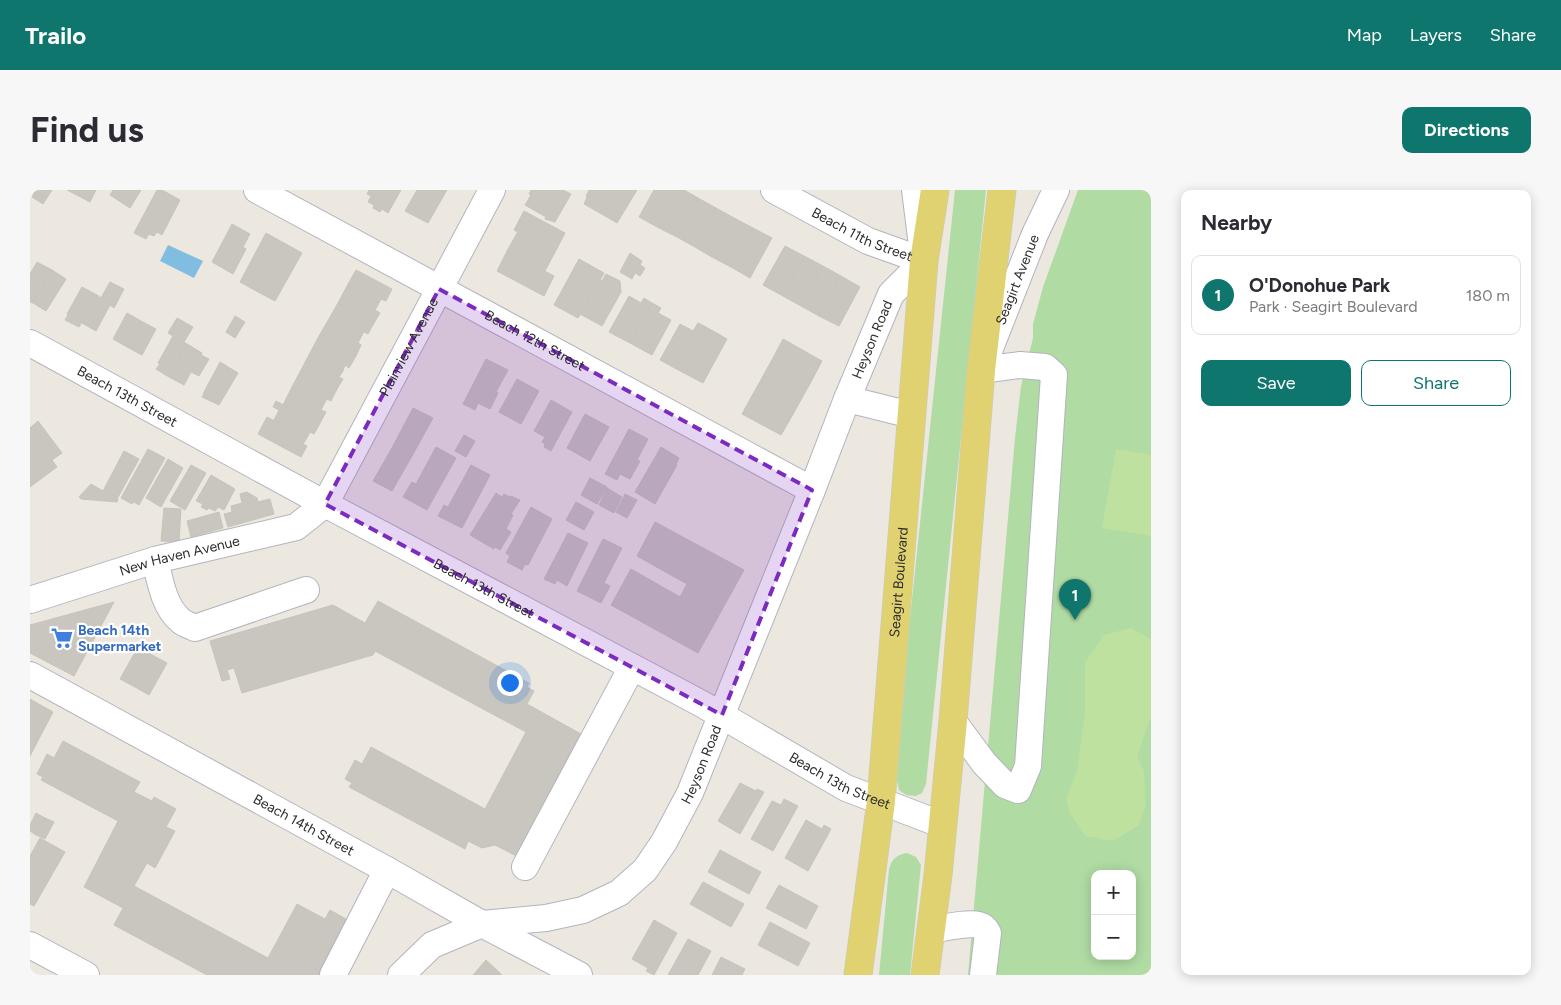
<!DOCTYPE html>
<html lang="en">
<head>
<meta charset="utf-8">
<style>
  :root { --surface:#fff; --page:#f7f7f7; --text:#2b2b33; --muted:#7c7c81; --line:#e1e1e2; --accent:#0f766e }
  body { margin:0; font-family:Figtree,sans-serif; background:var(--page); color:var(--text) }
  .controls { position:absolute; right:15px; bottom:15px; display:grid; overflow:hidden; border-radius:10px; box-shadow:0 2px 12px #0003 }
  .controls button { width:45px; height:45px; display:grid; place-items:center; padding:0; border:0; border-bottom:1px solid var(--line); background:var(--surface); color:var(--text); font:25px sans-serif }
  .you { position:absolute; left:479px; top:492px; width:18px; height:18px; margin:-12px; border:4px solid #fff; border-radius:50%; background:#1a73e8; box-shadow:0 0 0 8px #1a73e833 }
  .badge { display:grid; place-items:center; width:32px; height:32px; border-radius:50%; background:var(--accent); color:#fff; font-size:16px; font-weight:700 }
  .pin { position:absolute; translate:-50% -41px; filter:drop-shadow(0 1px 2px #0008) }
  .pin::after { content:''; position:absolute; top:26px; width:18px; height:15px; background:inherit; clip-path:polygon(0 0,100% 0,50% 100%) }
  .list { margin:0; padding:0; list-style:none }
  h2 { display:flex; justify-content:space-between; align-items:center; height:65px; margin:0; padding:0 20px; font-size:21px }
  h2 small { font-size:16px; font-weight:400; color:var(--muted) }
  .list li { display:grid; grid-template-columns:32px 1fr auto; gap:15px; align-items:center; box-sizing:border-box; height:80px; margin:0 10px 10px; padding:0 10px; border:1px solid var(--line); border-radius:10px }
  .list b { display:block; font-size:19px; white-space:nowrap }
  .list p { margin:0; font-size:16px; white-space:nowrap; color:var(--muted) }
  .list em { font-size:16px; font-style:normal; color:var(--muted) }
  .actions { display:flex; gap:10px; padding:15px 20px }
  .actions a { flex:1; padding:11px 0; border:1px solid var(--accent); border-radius:10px; text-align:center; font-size:18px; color:var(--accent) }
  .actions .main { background:var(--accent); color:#fff }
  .map { position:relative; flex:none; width:1121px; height:785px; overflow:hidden; border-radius:10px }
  header { display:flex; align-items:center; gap:30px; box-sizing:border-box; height:70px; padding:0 25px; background:var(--accent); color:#fff }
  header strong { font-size:24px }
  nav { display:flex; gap:28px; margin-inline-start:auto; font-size:18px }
  .intro { display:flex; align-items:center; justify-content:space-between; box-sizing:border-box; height:120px; padding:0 30px }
  h1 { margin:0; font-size:35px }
  .button { padding:12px 22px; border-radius:10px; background:var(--accent); color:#fff; font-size:18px; font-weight:700 }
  main { display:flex; gap:30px; padding:0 30px }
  aside { flex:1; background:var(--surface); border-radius:10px; box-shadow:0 2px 12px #0003 }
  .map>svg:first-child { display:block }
  .green { fill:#b0dba3; fill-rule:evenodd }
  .pitch { fill:#bfe1a0 }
  .water { fill:#80bde1 }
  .building { fill:#c8c6be; stroke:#c7c4ba }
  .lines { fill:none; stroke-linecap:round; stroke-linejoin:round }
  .minor-casing { stroke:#b3b4be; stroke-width:28 }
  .major-casing { stroke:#c8c8c8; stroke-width:29 }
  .minor { stroke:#fff; stroke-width:26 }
  .major { stroke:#e0d270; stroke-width:28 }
  .marked { fill:#7b2cbf; fill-opacity:0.2; stroke:#7b2cbf; stroke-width:4; stroke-dasharray:10 6; stroke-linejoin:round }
  .labels { text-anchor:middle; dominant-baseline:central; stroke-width:4.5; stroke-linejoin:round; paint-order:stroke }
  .street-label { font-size:14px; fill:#2c2c2c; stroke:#fff }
  .shop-label { font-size:14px; font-weight:bold; fill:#366cbe; stroke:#fff; text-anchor:start }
</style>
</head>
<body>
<header>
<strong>Trailo</strong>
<nav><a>Map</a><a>Layers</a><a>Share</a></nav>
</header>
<div class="intro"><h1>Find us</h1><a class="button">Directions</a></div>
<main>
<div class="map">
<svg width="1121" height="785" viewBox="0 0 1121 785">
  <rect width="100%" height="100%" fill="#ece8e0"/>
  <g class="green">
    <path d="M925 0H956L896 594 892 603 886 606 876 605 869 600 867 590 879 438Z"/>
    <path d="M1048 0H1121V785H938L985 248 991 196 1003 148V134L1013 97ZM1065 684H1102V766H1065Z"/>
    <path d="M877 663 886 667 891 675 880 785H849L859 679C862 669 866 665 877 663Z"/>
  </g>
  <g class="pitch">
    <path d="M1086 259 1121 265V346L1072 338Z"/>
    <path d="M1101 438 1121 449V528L1119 531 1107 567 1114 581 1116 615 1109 635 1083 651 1055 646 1040 623 1036 608 1047 582 1055 520V472L1074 445Z"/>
  </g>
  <path class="water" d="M138 55 173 71 164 88 130 71Z"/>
  <g class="building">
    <path d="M6 0H22L13 14 2 7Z"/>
    <path d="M37 0H66L60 12Z"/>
    <path d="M83 0H111L100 18 80 5Z"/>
    <path d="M127 0H132L150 10 132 45 127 42 124 46 119 44 116 49 104 43Z"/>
    <path d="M339 0H371L358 23 352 19 350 22 343 18 344 15 338 12 341 6 337 4Z"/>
    <path d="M387 0H417L398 33 375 21Z"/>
    <path d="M501 0H533L541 4 525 32 515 29 516 27 495 15 501 5 499 4Z"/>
    <path d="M559 0H583L570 23 554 14 557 7 556 6Z"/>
    <path d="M583 0H607L587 33 570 23Z"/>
    <path d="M624 0H649L629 38 609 27Z"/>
    <path d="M649 0H654L668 8 647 47 629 38Z"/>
    <path d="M668 8 686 18 665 57 647 47Z"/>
    <path d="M686 18 704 28 682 67 665 57Z"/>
    <path d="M494 21 535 43 524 64 487 43 488 42 484 40Z"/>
    <path d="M704 28 723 38 701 77 682 67Z"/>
    <path d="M202 34 220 44 213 57 216 59 203 84 182 72Z"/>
    <path d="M723 38 742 48 720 88 701 77Z"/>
    <path d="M236 43 254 53 228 102 210 92Z"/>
    <path d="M487 43 524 64 515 81 477 61Z"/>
    <path d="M254 53 272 63 245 111 228 102Z"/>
    <path d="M755 56 774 66 753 106 733 95Z"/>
    <path d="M477 61 524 86 514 106 467 81Z"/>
    <path d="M600 63 612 71 610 75 615 78 610 86 605 83 602 89 590 82Z"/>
    <path d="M774 66 793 76 771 116 753 106Z"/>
    <path d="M549 69 574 83 548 128 524 115Z"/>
    <path d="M7 72 22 80 3 113 0 112V84Z"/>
    <path d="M793 76 811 86 789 126 771 116Z"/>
    <path d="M22 80 36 89 16 121 3 113Z"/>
    <path d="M326 80 362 99 356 111 351 109 349 113 317 96Z"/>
    <path d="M576 84 590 91 591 102 572 136 550 124 570 89 572 91Z"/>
    <path d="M811 86 830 97 809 136 789 126Z"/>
    <path d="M80 92 94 99 84 118 80 115 66 141 52 133 67 105 71 108Z"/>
    <path d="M317 96 349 113 345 120 350 123 344 133 308 113Z"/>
    <path d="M52 97 67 105 49 137 35 130 38 125 37 124Z"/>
    <path d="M599 106 611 113 614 108 622 113 600 153 579 142Z"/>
    <path d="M308 113 344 133 338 144 334 142 331 147 299 129Z"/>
    <path d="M622 113 631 118 628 123 641 130 622 165 600 153Z"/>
    <path d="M97 123 111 131 97 157 83 149Z"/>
    <path d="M205 126 215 132 205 148 196 142Z"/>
    <path d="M147 128 163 137 154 152 157 154 139 187 126 179 130 174 128 173 143 146 138 143Z"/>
    <path d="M299 129 331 147 328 153 331 155 326 166 289 146Z"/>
    <path d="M111 131 126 139 112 165 97 157Z"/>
    <path d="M668 133 676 137 652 182 630 170 650 134 663 141Z"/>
    <path d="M676 137 697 149 673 193 652 182Z"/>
    <path d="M289 146 326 166 319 178 315 175 313 181 280 163Z"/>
    <path d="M753 149 792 171 782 190 743 168Z"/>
    <path d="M157 154 172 163 171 165 179 169 169 186 161 182 154 195 139 187Z"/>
    <path d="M280 163 313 181 309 187 313 189 307 199 271 180Z"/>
    <path d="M743 168 782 190 772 208 733 186Z"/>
    <path d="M456 169 478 180 466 202 468 203 460 219 448 213 445 220 433 214Z"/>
    <path d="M190 172 208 183 189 215 172 207 174 204H173Z"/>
    <path d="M271 180 307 199 301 211 297 209 294 214 262 197Z"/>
    <path d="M733 186 772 208 762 226 723 204Z"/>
    <path d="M487 189 509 201 491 234 469 222Z"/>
    <path d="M262 197 294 214 291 220 296 222 289 235 253 215Z"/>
    <path d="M723 204 762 226 751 245 712 224Z"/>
    <path d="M521 210 542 222 521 261 514 257 515 254 512 252 515 247 504 241Z"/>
    <path d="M246 211 289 235 284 244 280 242 277 248 244 230 249 220 243 217Z"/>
    <path d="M383 218 403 228 382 266 363 256Z"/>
    <path d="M555 224 579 237 560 271 537 258Z"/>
    <path d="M237 227 277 248 273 254 277 256 271 267 228 244Z"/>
    <path d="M8 231 32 263 22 270 27 277 0 297V238Z"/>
    <path d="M599 239 618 249 607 270 610 271 600 289 590 284 587 290 575 284Z"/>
    <path d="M434 245 445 251 436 267 425 261Z"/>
    <path d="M363 256 382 266 362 301 343 291Z"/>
    <path d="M406 257 426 268 397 320 373 307 382 292 386 294Z"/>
    <path d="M631 257 649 268 646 274 647 275 625 314 605 302Z"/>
    <path d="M118 259 135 268 109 315 104 312 102 314 91 308Z"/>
    <path d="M94 261 109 269 87 309 88 310 87 312 51 309 49 307 61 294 73 301Z"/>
    <path d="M138 269 153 278 131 317 116 308Z"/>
    <path d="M161 275 176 283 155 320 140 311Z"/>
    <path d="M441 275 460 285 432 338 408 326 414 315 418 317Z"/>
    <path d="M181 285 205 299 194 320 188 317 185 321 179 318 177 320 171 317 173 314 166 311Z"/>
    <path d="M560 288 577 297 567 314 551 305Z"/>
    <path d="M577 298 592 307 584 323 569 315Z"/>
    <path d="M217 302 227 308 228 312 240 309 244 324 198 337 194 324 202 322 201 316 212 313 210 304Z"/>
    <path d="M466 303 472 307 474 304 480 307 481 306 490 310 481 324 483 325 476 339 481 342 470 360 465 357 464 359 440 345Z"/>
    <path d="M595 304 607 310 597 328 586 322Z"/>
    <path d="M546 312 564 322 554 340 536 330Z"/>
    <path d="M501 317 522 329 498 375 495 374 492 380 477 372 480 366 476 363Z"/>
    <path d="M134 318 151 319 149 352 131 351Z"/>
    <path d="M189 322 193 338 161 347 157 331Z"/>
    <path d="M625 332 714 380 668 463 581 415 601 379 650 407 657 394 607 366Z"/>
    <path d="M538 343 558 353 537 396 527 390 525 394 514 389Z"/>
    <path d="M573 349 592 358 574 393 580 396 571 413 547 401Z"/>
    <path d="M348 411 499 493 497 497 504 501 497 514 560 549 494 670 465 655 452 658 438 651 435 659 319 597 322 593 315 589 325 570 332 574 341 557 455 619 496 542 345 461 343 465 212 503 204 478 197 480 200 489 192 491 180 451 303 415 335 433Z"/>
    <path d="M84 412 44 486 0 463V435Z"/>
    <path d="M108 457 122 465 105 497 90 489Z"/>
    <path d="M122 465 137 473 119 505 105 497Z"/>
    <path d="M0 509 23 522 0 566Z"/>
    <path d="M33 551 110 592 104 602 122 611 124 607 146 619 136 637 145 641 125 678 117 673 104 696 238 768 267 714 295 729 300 720 323 733 296 785H177L84 735 93 718 54 697 88 631 11 590 13 587 7 584 17 564 24 568Z"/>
    <path d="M710 593 726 601 727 599 734 602 710 644 688 631Z"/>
    <path d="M754 609 768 616 743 661 721 649 742 611 751 615Z"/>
    <path d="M6 623 15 628 6 645 0 641V635Z"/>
    <path d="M15 628 24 632 15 649 6 645Z"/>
    <path d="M776 630 792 639 794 635 801 639 778 681 755 668Z"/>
    <path d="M10 648 35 662 4 716 0 714V666Z"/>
    <path d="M690 660 731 682 719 704 678 682Z"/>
    <path d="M673 692 714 714 701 737 660 714Z"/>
    <path d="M749 695 788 716 776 739 736 718Z"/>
    <path d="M624 730 647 743 624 785 616 781 618 778 602 769Z"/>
    <path d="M740 732 780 753 768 776 728 755Z"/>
    <path d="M658 749 681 761 668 785H638Z"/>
    <path d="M691 767 715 779 712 785H682Z"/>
    <path d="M456 770 472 785H443Z"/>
  </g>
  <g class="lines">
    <g class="minor-casing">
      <g id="minor">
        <path id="s1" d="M227 0 782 300"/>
        <path id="s2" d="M744 0 838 51 894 71"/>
        <path d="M885 0 892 56"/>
        <path id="s3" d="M0 153 295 314 672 514 816 598 913 635"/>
        <path id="s4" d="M957 166 1005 44 1026 0"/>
        <path d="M817 209 881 225"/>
        <path d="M125 370C130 391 134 417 151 431 155 434 161 436 165 438L276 400"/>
        <path id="s5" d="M0 410 125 370 266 337 295 314 462 0"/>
        <path id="s6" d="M0 485 357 680 452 734 549 785"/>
        <path d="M923 531 954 573 975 595 988 600 998 576 1024 185 1015 177 990 175 951 180"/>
        <path d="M495 677 602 477"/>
        <path d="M901 740C914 738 937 732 949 735 953 736 956 739 958 743L953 785"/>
        <path d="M0 755 56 785"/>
        <path d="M303 785 357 680"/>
        <path id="s7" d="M371 785 402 755 452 734 516 728 553 720 589 703 615 680 634 652 660 603 782 300 817 209 861 104 894 71"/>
      </g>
    </g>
    <g class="major-casing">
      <g id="major">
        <path id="s8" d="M828 785 851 611 894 71 905 0"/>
        <path d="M895 785 908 685 923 531 951 180 972 0"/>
      </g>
    </g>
    <use href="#minor" class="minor"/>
    <use href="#major" class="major"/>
  </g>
  <path class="marked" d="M409 99 782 300 692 525 295 314Z"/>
  <defs>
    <g id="supermarket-bare" transform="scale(1.725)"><path d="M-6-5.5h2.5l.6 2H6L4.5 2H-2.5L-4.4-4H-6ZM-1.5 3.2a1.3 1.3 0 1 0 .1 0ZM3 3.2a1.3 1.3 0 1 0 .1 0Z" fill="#3f7fe0" stroke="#fff" stroke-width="2.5" paint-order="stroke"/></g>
  </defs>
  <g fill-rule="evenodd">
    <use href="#supermarket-bare" x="32" y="448"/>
  </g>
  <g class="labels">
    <g class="street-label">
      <text stroke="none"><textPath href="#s2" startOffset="99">Beach 11th Street</textPath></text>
      <text stroke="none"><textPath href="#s4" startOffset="82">Seagirt Avenue</textPath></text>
      <text stroke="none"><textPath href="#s7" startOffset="852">Heyson Road</textPath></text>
      <text stroke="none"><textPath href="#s1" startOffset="316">Beach 12th Street</textPath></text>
      <text stroke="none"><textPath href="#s5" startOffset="491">Plainview Avenue</textPath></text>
      <text stroke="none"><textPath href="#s3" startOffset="111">Beach 13th Street</textPath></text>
      <text stroke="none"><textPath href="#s5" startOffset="156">New Haven Avenue</textPath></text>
      <text stroke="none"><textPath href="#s8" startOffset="395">Seagirt Boulevard</textPath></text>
      <text stroke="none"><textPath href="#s3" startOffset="516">Beach 13th Street</textPath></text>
      <text stroke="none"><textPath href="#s7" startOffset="394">Heyson Road</textPath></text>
      <text stroke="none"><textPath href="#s3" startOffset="921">Beach 13th Street</textPath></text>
      <text stroke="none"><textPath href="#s6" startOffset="312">Beach 14th Street</textPath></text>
    </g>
    <g class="shop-label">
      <text x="48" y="440">Beach 14th<tspan x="48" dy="16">Supermarket</tspan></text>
    </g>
  </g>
</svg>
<div class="controls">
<button>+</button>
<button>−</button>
</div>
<div class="you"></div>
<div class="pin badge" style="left:1045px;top:430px">1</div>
</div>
<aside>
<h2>Nearby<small></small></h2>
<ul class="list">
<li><span class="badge">1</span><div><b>O'Donohue Park</b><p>Park · Seagirt Boulevard</p></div><em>180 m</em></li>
</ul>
<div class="actions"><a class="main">Save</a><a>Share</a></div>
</aside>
</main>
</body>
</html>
